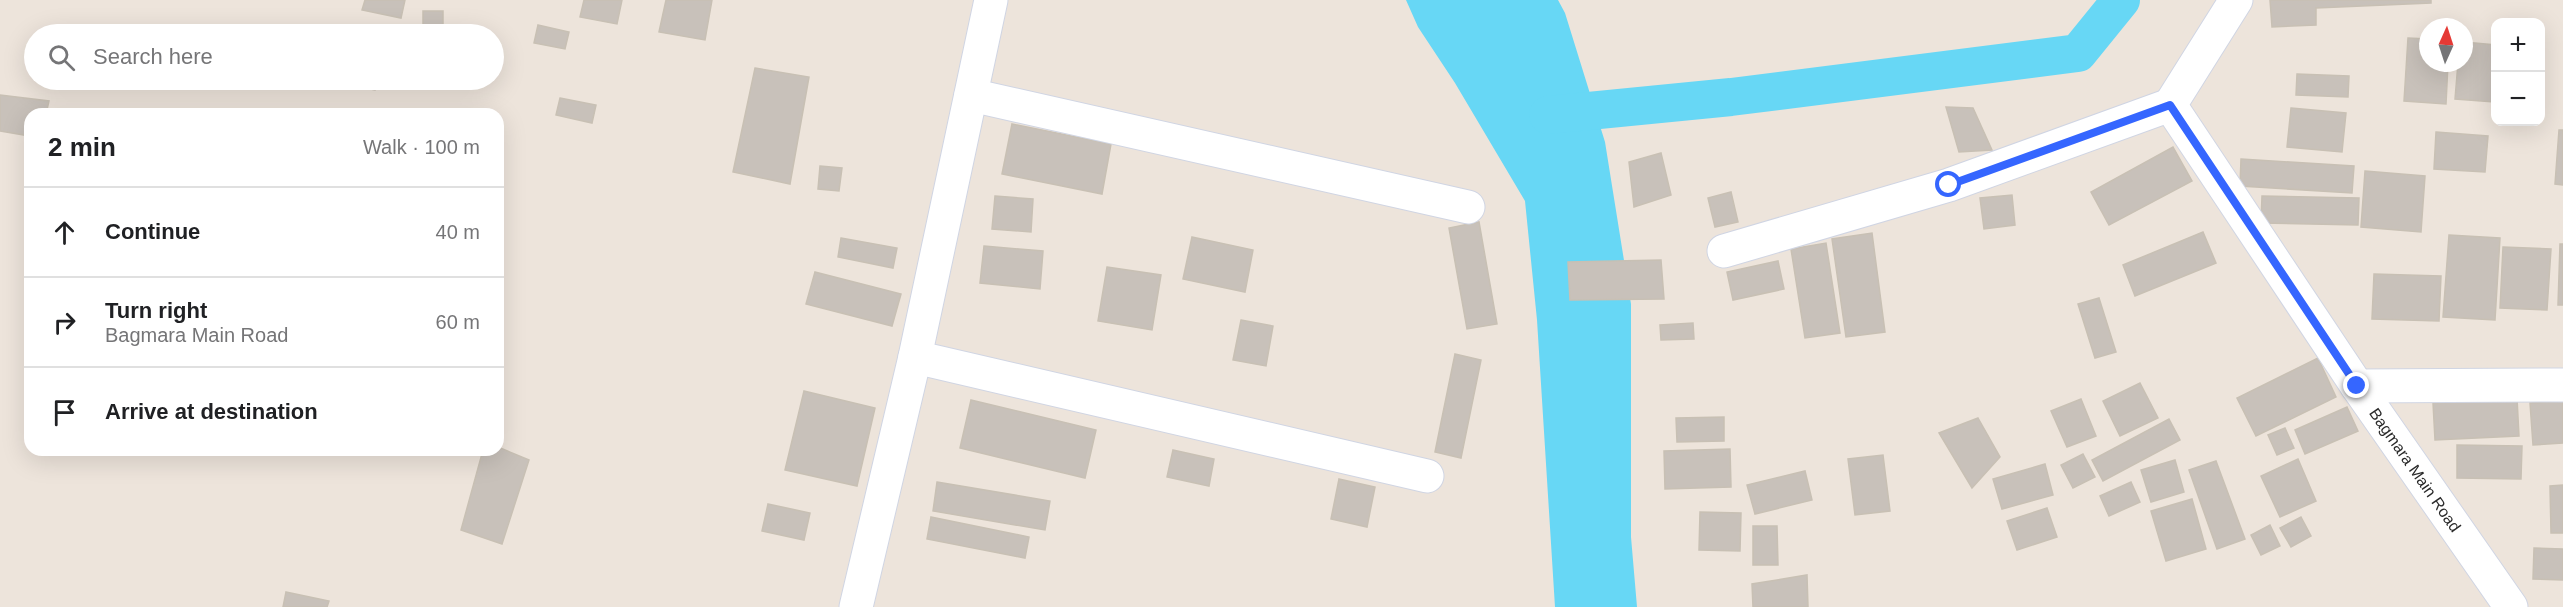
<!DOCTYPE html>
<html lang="en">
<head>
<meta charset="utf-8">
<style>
  :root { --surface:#fff; --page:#f6f6f6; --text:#202124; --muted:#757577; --line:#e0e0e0 }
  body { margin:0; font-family:Helvetica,sans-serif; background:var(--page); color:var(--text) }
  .controls { position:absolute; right:18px; top:18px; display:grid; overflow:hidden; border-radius:12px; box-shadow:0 6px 24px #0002 }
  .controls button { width:54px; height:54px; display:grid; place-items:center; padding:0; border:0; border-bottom:2px solid var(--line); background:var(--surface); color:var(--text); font:30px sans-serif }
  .compass { position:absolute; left:2419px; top:18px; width:54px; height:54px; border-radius:50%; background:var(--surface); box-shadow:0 6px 24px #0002; rotate:3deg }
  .stop { position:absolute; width:18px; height:18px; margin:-14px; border:4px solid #3566ff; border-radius:50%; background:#fff }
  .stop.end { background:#3566ff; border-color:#fff; box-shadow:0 2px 6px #0008 }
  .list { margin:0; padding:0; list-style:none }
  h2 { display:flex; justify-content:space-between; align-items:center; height:78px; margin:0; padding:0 24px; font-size:26px }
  h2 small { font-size:20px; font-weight:400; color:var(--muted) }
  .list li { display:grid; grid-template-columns:39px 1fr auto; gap:18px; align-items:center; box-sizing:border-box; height:90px; padding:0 24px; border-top:2px solid var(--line) }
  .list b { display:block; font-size:22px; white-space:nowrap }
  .list p { margin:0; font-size:20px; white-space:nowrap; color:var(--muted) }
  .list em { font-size:20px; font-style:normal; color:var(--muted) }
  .icon { flex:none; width:33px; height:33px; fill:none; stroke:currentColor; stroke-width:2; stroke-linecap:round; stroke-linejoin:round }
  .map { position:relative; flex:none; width:2563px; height:607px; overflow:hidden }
  .search { position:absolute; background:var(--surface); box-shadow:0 6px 24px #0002; left:24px; top:24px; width:480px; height:66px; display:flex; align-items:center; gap:15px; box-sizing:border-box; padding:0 21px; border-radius:33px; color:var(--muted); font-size:22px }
  .panel { position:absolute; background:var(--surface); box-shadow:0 6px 24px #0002; left:24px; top:108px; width:480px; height:348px; border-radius:18px }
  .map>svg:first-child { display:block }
  .water { fill:#67d7f5 }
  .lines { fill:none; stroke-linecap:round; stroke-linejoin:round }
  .canal { stroke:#67d7f5; stroke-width:38 }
  .building { fill:#c8c1ba; stroke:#c8c0b4; stroke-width:1.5 }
  .street-casing { stroke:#d0d5e3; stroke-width:35 }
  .secondary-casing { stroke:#d0d5e3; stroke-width:35 }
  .street { stroke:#fff; stroke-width:33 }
  .secondary { stroke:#fff; stroke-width:33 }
  .route { stroke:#3566ff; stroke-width:8 }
  .labels { text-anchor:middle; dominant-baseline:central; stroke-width:6; stroke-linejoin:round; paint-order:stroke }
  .street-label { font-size:16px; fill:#2a2a2a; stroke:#fff }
</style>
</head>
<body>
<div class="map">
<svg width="2563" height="607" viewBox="0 0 2563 607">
  <rect width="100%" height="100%" fill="#ede4db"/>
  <path class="water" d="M1406 0H1558L1565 13 1605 142 1631 304V537L1637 607H1555L1537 320 1525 201 1455 83 1418 27Z"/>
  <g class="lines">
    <path class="canal" d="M1548 115 1731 97 2078 53 2121 0"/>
  </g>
  <g class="building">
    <path d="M365 0H405L401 18 362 10Z"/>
    <path d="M584 0H622L617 24 580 17Z"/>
    <path d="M666 0H712L705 40 659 32Z"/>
    <path d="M2270 0H2431V3L2316 8V25L2272 27Z"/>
    <path d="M423 11H443V28L423 29Z"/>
    <path d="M538 25 569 32 565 49 534 43Z"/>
    <path d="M2408 38 2428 39V63H2448L2446 104 2404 101Z"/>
    <path d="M2464 42 2496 45 2494 102 2455 99 2458 63H2464Z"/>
    <path d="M755 68 809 77 790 184 733 172Z"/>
    <path d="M2297 74 2349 76 2348 97 2296 95Z"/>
    <path d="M322 80H378L375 90Z"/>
    <path d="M0 95 49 101 46 114H30V136L0 131Z"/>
    <path d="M560 98 596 105 592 123 556 115Z"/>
    <path d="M1946 107 1973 108 1992 150 1959 152Z"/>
    <path d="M2291 108 2346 113 2342 152 2287 147Z"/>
    <path d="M1012 124 1111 144 1102 194 1002 174Z"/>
    <path d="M2559 130H2563V185L2555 184Z"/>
    <path d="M2436 132 2488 136 2485 172 2434 169Z"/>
    <path d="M2173 147 2192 181 2109 225 2091 192Z"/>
    <path d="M1661 153 1671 195 1634 207 1629 162Z"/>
    <path d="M2241 159 2354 166 2352 193 2240 186Z"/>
    <path d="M820 166 842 168 839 191 818 189Z"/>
    <path d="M2365 171 2425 176 2421 232 2361 227Z"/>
    <path d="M1731 192 1738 222 1715 227 1708 198Z"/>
    <path d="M2012 195 2015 225 1984 229 1980 198Z"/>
    <path d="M995 196 1033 199 1031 232 992 229Z"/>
    <path d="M2262 196 2359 198 2358 225 2261 223Z"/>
    <path d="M1479 222 1497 324 1467 329 1449 228Z"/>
    <path d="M2203 232 2216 263 2135 296 2123 265Z"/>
    <path d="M1872 233 1885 332 1846 337 1832 239Z"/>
    <path d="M2449 235 2500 238 2495 320 2443 317Z"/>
    <path d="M1192 237 1253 250 1245 292 1183 279Z"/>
    <path d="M841 238 897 248 893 268 838 257Z"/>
    <path d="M1826 243 1840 333 1805 338 1791 249Z"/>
    <path d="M2560 244H2563V305H2558Z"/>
    <path d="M984 246 1043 251 1040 289 980 283Z"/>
    <path d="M2503 247 2551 249 2547 310 2500 308Z"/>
    <path d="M1661 260 1664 299 1570 300 1568 262Z"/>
    <path d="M1778 261 1784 289 1733 300 1727 272Z"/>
    <path d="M1107 267 1161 275 1152 330 1098 321Z"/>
    <path d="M815 272 901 294 892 326 806 304Z"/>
    <path d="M2374 274 2441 276 2439 321 2372 319Z"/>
    <path d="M2099 298 2116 352 2095 358 2078 304Z"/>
    <path d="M1241 320 1273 326 1266 366 1233 360Z"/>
    <path d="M1693 323 1694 339 1661 340 1660 325Z"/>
    <path d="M1455 354 1481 360 1461 458 1435 452Z"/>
    <path d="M2318 358 2336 397 2256 436 2237 398Z"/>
    <path d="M2140 383 2158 418 2120 436 2103 401Z"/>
    <path d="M804 391 875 408 857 486 785 470Z"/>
    <path d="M2517 398 2519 436 2435 440 2433 403Z"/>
    <path d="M2081 399 2096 436 2067 447 2051 411Z"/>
    <path d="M971 400 1096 430 1085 478 960 448Z"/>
    <path d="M2563 401V443L2533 445 2530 403Z"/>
    <path d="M2347 407 2358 431 2305 454 2295 430Z"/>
    <path d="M1724 417V441L1677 442 1676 418Z"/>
    <path d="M1978 418 2000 457 1972 488 1939 433Z"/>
    <path d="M2169 419 2180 440 2103 481 2092 460Z"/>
    <path d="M2285 428 2294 448 2277 455 2268 435Z"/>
    <path d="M2457 445 2522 446 2521 479 2457 478Z"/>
    <path d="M498 447 529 460 502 544 461 530 483 450H498Z"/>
    <path d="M1730 449 1731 487 1665 489 1664 451Z"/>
    <path d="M1173 450 1214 459 1209 486 1167 477Z"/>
    <path d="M2083 454 2095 477 2073 488 2061 465Z"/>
    <path d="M1883 455 1890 511 1855 515 1848 459Z"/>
    <path d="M2298 459 2316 501 2280 517 2261 476Z"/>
    <path d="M2175 460 2184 492 2151 502 2141 470Z"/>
    <path d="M2216 461 2245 539 2217 549 2189 470Z"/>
    <path d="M2045 464 2053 495 2002 509 1993 479Z"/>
    <path d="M1805 471 1812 500 1755 514 1747 485Z"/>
    <path d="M1339 479 1375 487 1367 527 1331 519Z"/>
    <path d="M937 482 1050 501 1045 530 933 511Z"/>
    <path d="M2131 482 2140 502 2109 516 2100 496Z"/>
    <path d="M2563 485V533H2551L2550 486Z"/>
    <path d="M2192 499 2206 549 2166 561 2151 511Z"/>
    <path d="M768 504 810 513 804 540 762 531Z"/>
    <path d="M2047 508 2057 537 2017 550 2007 521Z"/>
    <path d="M1700 512 1741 513 1740 551 1699 550Z"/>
    <path d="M931 517 1029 537 1025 558 927 539Z"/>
    <path d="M2301 517 2311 536 2291 547 2280 528Z"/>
    <path d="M2270 525 2280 546 2261 555 2251 535Z"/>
    <path d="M1753 526H1777L1778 565H1753Z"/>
    <path d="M2534 548 2563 549V580L2533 579Z"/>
    <path d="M1807 575 1808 607H1753L1752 584Z"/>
    <path d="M286 592 329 601 327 607H283Z"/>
  </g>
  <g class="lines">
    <g class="street-casing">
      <g id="street">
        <path d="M971 95 1468 207"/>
        <path d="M1724 251 1949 185 2170 105"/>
        <path d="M915 357 1427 476"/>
        <path d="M2357 386 2563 385"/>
        <path d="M856 607 915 357 991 0"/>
      </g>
    </g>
    <g class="secondary-casing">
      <path id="secondary" d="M2236 0 2170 105 2357 386 2511 607"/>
    </g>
    <use href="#street" class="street"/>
    <use href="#secondary" class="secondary"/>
  </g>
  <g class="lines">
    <path class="route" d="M1949 185 2170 105 2357 386"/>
  </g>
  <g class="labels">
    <g class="street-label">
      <text transform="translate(2415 470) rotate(55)">Bagmara Main Road</text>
    </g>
  </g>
</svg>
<div class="controls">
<button>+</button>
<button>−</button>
</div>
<svg class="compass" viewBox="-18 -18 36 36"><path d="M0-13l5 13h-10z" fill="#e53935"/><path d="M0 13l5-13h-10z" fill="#757577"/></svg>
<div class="stop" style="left:1949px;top:185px"></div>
<div class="stop end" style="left:2357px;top:386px"></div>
<div class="search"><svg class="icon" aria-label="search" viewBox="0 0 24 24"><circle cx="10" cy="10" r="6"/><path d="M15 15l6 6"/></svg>Search here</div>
<section class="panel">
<h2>2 min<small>Walk · 100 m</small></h2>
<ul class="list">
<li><svg class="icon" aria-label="ahead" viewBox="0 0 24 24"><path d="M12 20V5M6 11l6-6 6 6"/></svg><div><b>Continue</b></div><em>40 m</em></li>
<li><svg class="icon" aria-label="right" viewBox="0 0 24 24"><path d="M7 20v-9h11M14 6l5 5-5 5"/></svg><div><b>Turn right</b><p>Bagmara Main Road</p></div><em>60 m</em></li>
<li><svg class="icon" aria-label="arrive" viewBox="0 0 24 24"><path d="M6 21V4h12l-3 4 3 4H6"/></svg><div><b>Arrive at destination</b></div></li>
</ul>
</section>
</div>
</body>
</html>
